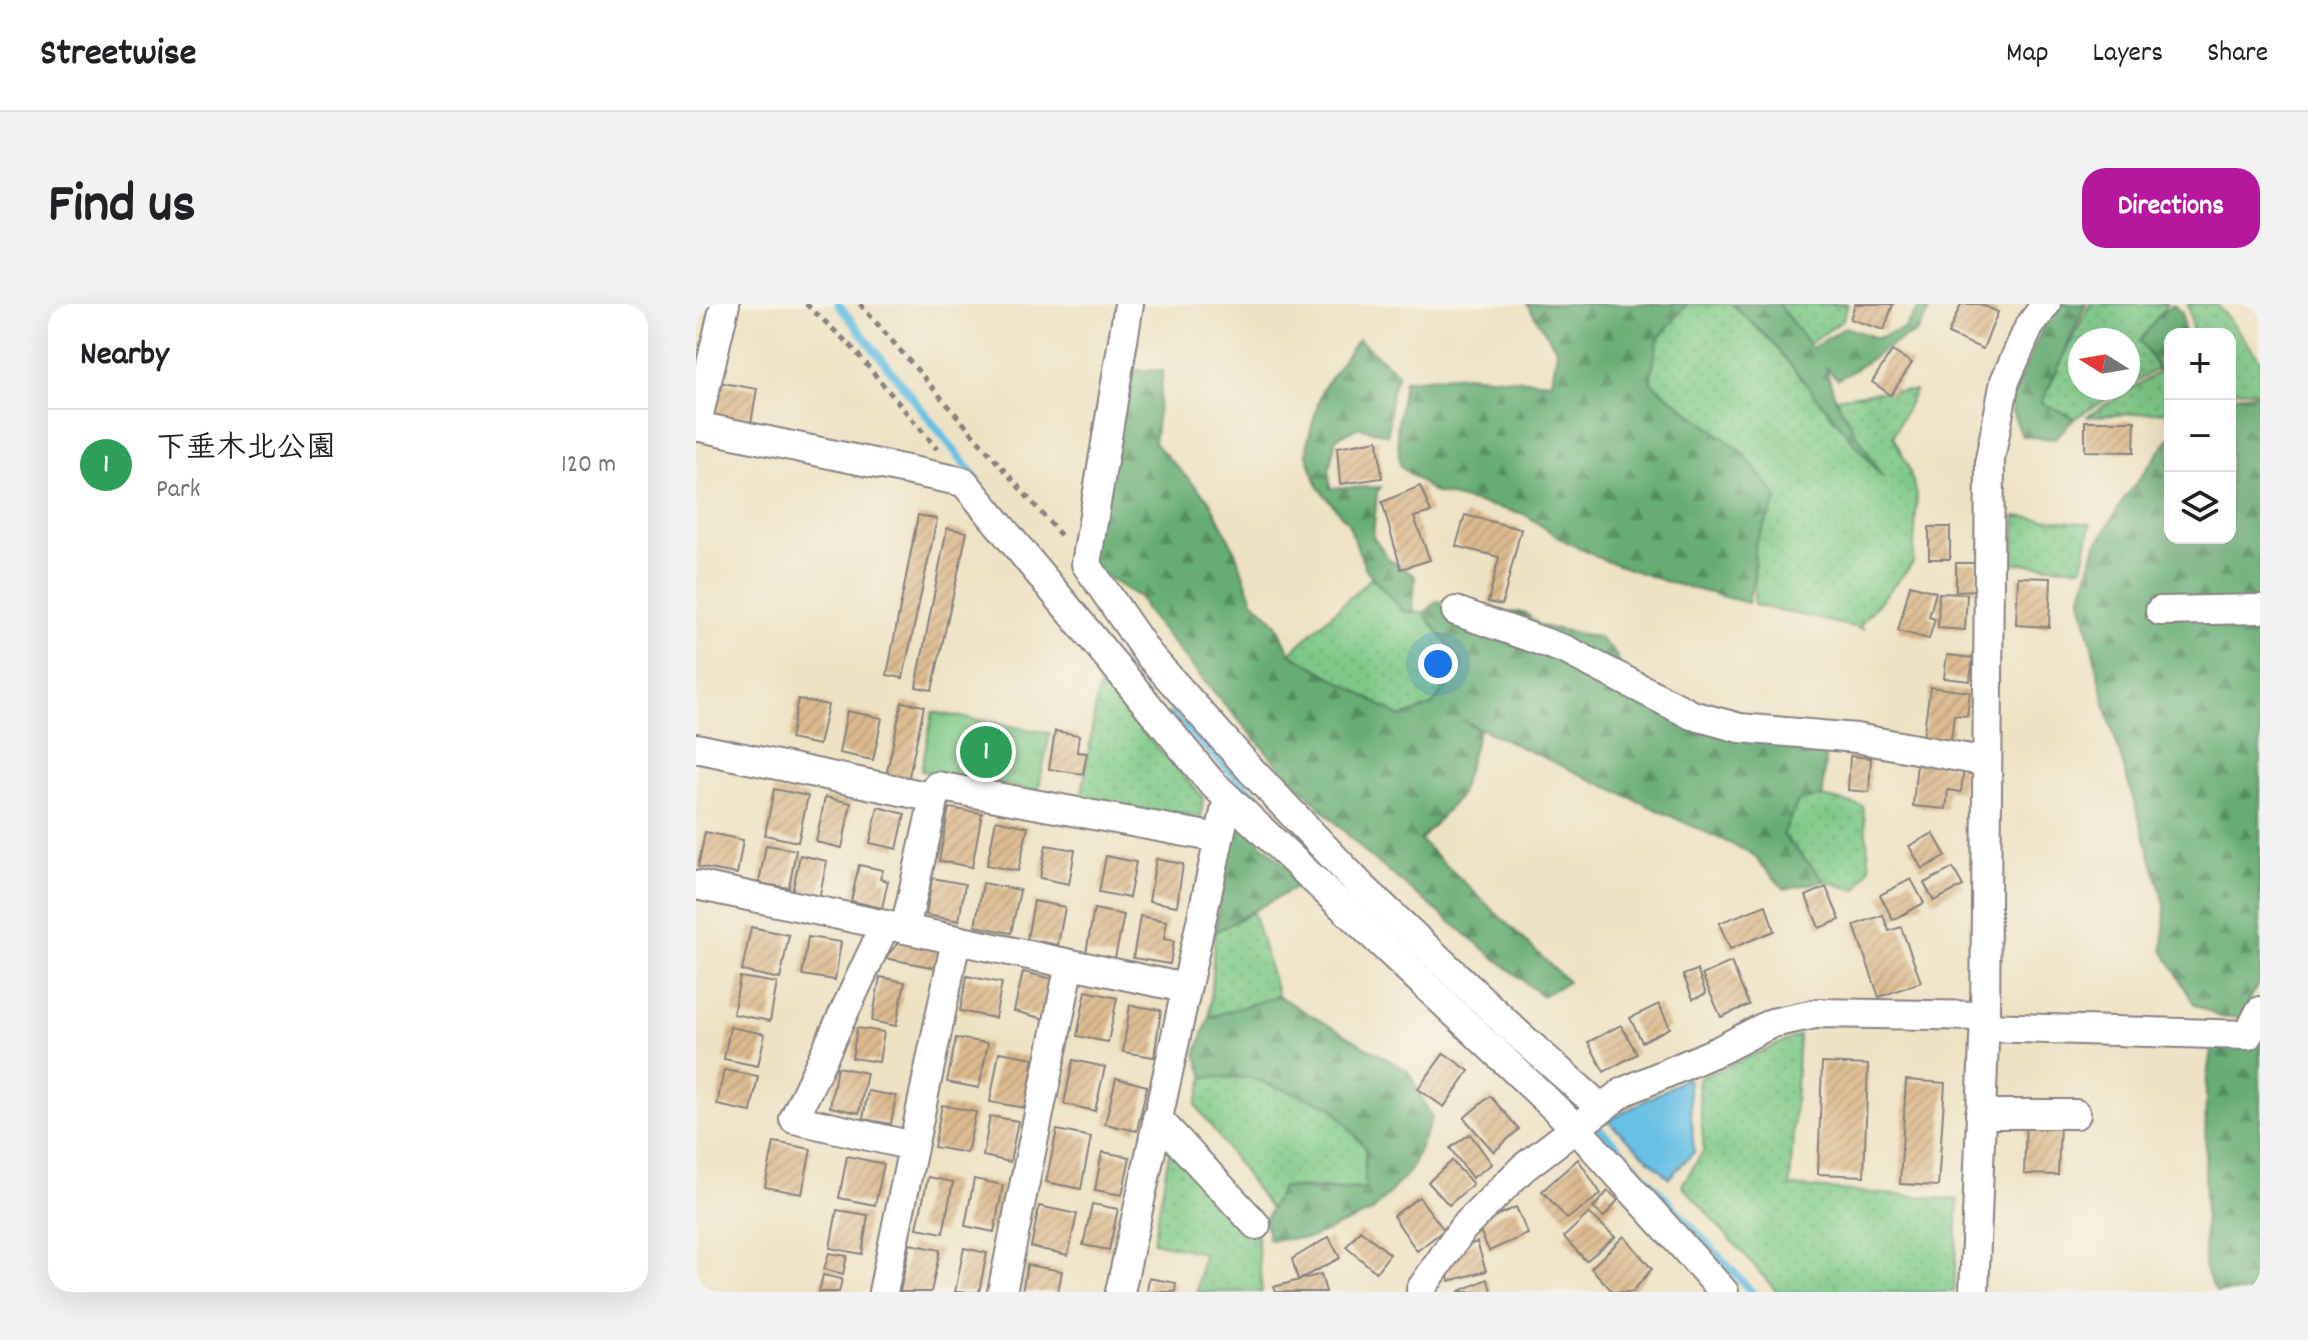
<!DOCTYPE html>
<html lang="en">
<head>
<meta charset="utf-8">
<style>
  :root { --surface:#fff; --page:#f2f2f2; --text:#202124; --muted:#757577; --line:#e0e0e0; --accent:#b5179e }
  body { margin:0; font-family:Dekko,"Klee One",sans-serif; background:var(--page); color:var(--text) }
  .controls { position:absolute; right:24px; top:24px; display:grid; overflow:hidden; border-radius:16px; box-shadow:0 8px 32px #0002 }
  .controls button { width:72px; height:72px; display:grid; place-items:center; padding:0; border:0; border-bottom:2px solid var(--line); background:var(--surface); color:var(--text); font:40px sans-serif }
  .compass { position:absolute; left:1372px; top:24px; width:72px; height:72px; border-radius:50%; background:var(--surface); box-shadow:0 8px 32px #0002; rotate:281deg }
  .you { position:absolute; left:742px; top:360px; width:28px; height:28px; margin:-20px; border:6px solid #fff; border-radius:50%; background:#1a73e8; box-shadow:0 0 0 12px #1a73e833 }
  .badge { display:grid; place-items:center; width:52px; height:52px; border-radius:50%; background:var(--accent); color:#fff; font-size:26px; font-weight:700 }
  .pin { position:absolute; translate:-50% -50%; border:4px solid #fff; box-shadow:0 2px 8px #0006 }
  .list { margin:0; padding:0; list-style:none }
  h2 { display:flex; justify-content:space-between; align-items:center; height:104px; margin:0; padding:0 32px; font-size:34px }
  h2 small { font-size:26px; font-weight:400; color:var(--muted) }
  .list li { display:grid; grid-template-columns:52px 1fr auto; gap:24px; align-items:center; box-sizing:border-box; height:112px; padding:0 32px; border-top:2px solid var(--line) }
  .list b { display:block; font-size:30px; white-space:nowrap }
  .list p { margin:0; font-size:26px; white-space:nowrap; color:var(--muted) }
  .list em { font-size:26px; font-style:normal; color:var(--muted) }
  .icon { flex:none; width:44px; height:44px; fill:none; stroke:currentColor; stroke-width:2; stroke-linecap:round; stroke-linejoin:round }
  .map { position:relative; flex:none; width:1564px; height:988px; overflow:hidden; border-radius:24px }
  header { display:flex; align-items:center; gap:48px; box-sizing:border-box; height:112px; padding:0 40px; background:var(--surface); border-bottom:2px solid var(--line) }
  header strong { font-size:38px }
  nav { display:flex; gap:44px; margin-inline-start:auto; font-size:28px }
  .intro { display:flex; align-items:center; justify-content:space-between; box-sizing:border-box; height:192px; padding:0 48px }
  h1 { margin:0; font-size:56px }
  .button { padding:20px 36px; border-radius:24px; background:var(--accent); color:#fff; font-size:28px; font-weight:700 }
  main { display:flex; gap:48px; padding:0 48px }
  aside { flex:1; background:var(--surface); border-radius:24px; box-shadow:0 8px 32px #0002 }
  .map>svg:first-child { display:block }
  .grass { fill:url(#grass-dots); stroke:#507661; stroke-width:2 }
  .forest { fill:url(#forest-firs); stroke:#446858; stroke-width:2 }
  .park { fill:url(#park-tufts); stroke:#507661; stroke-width:2 }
  .water { fill:#68c0e5; stroke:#457190; stroke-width:2 }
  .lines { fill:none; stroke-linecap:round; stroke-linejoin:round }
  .stream { stroke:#68c0e5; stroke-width:8 }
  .building { fill:url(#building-hatch) }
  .minor-casing { stroke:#888280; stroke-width:32 }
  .path { stroke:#888280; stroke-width:5; stroke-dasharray:6 6; stroke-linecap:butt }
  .minor { stroke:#fff; stroke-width:28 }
</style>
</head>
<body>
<header>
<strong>Streetwise</strong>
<nav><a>Map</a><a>Layers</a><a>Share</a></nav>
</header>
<div class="intro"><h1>Find us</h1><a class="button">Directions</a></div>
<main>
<aside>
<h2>Nearby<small></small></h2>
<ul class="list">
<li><span class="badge" style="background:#2e9e5b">1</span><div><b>下垂木北公園</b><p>Park</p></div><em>120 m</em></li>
</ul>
</aside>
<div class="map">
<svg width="1564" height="988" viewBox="0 0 1564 988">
  <defs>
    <pattern id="grass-dots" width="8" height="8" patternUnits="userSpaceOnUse" patternTransform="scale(2)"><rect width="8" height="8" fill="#7dc987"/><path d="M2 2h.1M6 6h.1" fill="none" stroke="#6cac75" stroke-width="1.8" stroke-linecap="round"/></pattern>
    <pattern id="forest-firs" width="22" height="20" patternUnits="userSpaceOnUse" patternTransform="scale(2)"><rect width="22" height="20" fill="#66ad74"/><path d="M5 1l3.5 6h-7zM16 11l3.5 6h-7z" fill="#548c60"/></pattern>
    <pattern id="park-tufts" width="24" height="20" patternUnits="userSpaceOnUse" patternTransform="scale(2)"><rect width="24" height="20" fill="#7dc987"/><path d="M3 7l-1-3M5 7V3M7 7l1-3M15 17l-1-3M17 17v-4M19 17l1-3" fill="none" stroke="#6cac75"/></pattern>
    <pattern id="building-hatch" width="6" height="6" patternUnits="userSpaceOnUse" patternTransform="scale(2)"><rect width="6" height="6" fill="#dcba8e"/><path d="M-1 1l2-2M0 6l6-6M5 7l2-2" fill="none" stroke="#bca07b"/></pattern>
  </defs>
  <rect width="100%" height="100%" fill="#f7f3e8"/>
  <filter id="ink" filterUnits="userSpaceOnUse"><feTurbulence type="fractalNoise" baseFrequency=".0125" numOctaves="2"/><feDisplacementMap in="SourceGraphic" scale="16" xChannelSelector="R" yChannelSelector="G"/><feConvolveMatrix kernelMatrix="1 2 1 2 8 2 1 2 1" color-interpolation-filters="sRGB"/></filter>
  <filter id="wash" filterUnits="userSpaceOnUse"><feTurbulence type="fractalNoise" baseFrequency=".006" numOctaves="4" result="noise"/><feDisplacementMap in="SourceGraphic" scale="32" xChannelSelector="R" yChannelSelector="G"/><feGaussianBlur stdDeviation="1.8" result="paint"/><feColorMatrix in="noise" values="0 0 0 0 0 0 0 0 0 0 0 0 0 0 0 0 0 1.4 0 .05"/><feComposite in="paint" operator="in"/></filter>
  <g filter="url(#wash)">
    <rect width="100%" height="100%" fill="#eee2c4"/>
    <g class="grass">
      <path d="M991 0H1036L1075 37 1182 168 1139 94 1180 88 1219 87 1197 132 1212 162 1221 191 1217 259 1164 321 1167 325 1058 301 1059 239 1082 194 1046 148 954 78 962 35Z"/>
      <path d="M1080 0H1152L1146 17 1113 40Z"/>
      <path d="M1394 0H1471L1444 37 1462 64 1474 69V107L1390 113 1462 68V64L1432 82V36H1384V84H1429L1379 114 1345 99Z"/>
      <path d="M1492 0H1521L1564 55V88L1535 86 1534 30H1497Z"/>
      <path d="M1320 212 1395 220 1386 264 1317 259Z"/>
      <path d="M676 273 707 307 728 309 769 361 735 402 705 413 594 349Z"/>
      <path d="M403 381 507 493 505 513 385 496Z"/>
      <path d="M1127 493 1167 502 1174 563 1161 586 1129 577 1087 531 1102 496Z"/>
      <path d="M557 608 582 692 513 713 519 628Z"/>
      <path d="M1103 731 1094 882 1262 896 1258 988H1081L986 881 1008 846 1002 775Z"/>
      <path d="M508 773 555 774 635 802 669 843V885L586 883 574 905 500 801Z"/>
      <path d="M476 832 560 921 566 988H501L507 949 457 938Z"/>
    </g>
    <g class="forest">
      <path d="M831 0H991L962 35 954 78 1046 148 1082 195 1059 239 1057 278 1052 299 971 278 907 256 865 235 828 210 737 188 704 162 701 125 708 76 769 71 856 78 861 46Z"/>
      <path d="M1036 0H1082L1116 44 1149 23 1181 34 1208 25 1226 0H1236L1222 28C1192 39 1171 61 1142 75L1130 64 1139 94 1187 174 1075 37Z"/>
      <path d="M1357 0H1390L1346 99 1379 114 1358 135 1326 132 1313 100Z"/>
      <path d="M1477 1 1486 8 1488 30H1474V69L1462 64 1444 37 1464 10Z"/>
      <path d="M662 35 702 69 695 90 692 131 663 123 640 134 633 167 634 184 685 183 681 188 677 233 693 255 719 272 717 309 707 307 670 266 652 219 622 183 611 151 612 136 626 86Z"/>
      <path d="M440 66 467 67 458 139 513 196 538 245 557 296 581 320 594 349 705 413 735 402 768 362 728 309 741 297 797 309 828 308 844 322 902 333 919 349 934 382 1130 433 1127 493 1102 497 1087 531 1129 577 1088 585 1055 549 766 416 783 426 763 493 724 536 872 678 846 692 671 550 586 465 510 379 451 308 444 294 390 260 411 128Z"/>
      <path d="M1564 90V676L1545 713H1523L1498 700 1467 646 1469 601 1412 411 1385 295 1399 244 1427 196 1474 134V234H1534V92Z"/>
      <path d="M537 513 608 579 519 628Z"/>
      <path d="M582 692 712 767 736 814 715 866 676 908 615 934 573 936 568 917 586 883 620 886 669 885V843L635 802 555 774 508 773 500 750 513 713Z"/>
      <path d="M1516 738 1563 740 1564 738V988H1520L1508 963 1510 780Z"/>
    </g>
    <path class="park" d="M237 408 354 429 342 487 225 467Z"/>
    <path class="water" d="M992 773 998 848 973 874 912 817Z"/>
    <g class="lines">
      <g class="stream">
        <path d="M142 0 281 175"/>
        <path d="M476 410 566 498"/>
        <path d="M855 777 918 839 1056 988"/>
      </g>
    </g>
    <g id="blocks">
      <g class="building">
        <path d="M1159 0H1197L1188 26 1154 15Z"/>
        <path d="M1265 0H1284L1302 8 1287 45 1252 30Z"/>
        <path d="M1196 47 1216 59 1195 91 1176 78Z"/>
        <path d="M21 78 61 85 55 119 15 112Z"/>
        <path d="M1389 117H1439L1438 148 1389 147Z"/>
        <path d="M682 136 686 174 644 180 641 143Z"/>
        <path d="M724 182 735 208 718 213 734 256 705 265 686 198Z"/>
        <path d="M222 211 241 215 207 374 191 371Z"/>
        <path d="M769 211 825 225 806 301 792 298 803 253 760 242Z"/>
        <rect x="1233" y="223" width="21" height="32"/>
        <path d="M251 224 271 228 236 386 220 383Z"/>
        <path d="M1260 259H1281V286L1260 287Z"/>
        <path d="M1322 273 1355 274 1353 323 1320 321Z"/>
        <path d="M1214 281 1240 288 1233 313 1239 315 1233 335 1202 327Z"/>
        <path d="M1243 289 1271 290 1269 326 1242 324Z"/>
        <path d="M1251 351 1277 354 1274 377 1248 374Z"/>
        <path d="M1234 383 1274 388 1271 412 1258 411 1254 444 1226 441Z"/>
        <path d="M102 395 132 401 123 441 94 435Z"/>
        <path d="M206 398 228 402 212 477 190 472Z"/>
        <path d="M151 407 186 414 177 456 143 449Z"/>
        <path d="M359 427 383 431 381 448 391 449 387 470 353 465Z"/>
        <path d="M1154 452 1175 454 1173 488 1152 486Z"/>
        <path d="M1221 458 1268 463 1265 488 1252 486 1250 505 1217 502Z"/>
        <path d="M78 485 112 492 102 538 69 531Z"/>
        <path d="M129 493 155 499 146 544 120 538Z"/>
        <path d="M182 503 209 510 201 545 174 539Z"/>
        <path d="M253 504 286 509 276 563 243 557Z"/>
        <path d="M300 516 332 523 322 567 291 561Z"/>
        <path d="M9 528 47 536 41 570 2 563Z"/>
        <path d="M1237 529 1250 552 1226 565 1213 542Z"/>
        <path d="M70 541 100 546 93 584 63 579Z"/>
        <path d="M350 541 379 546 373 580 344 574Z"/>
        <path d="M104 551 131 557 123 595 96 589Z"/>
        <path d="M410 552 440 558 433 594 403 588Z"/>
        <path d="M460 555 487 560 481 602 453 597Z"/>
        <path d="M163 561 187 566 184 575 192 577 186 604 155 597Z"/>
        <path d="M1257 564 1267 582 1238 597 1228 579Z"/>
        <path d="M236 574 269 580 263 617 230 611Z"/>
        <path d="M1215 575 1228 599 1197 616 1184 591Z"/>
        <path d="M287 579 324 586 315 629 279 622Z"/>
        <path d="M1130 583 1144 616 1123 624 1110 592Z"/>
        <path d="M338 597 369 603 362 641 331 635Z"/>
        <path d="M1070 601 1078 627 1034 645 1023 619Z"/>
        <path d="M398 605 428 611 419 654 390 649Z"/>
        <path d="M1187 611 1193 627 1205 623 1225 678 1183 693 1158 621Z"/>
        <path d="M444 612 471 617 468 635 478 637 474 660 437 654Z"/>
        <path d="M55 623 93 631 84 675 46 667Z"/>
        <path d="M112 633 145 638 139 676 106 671Z"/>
        <path d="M216 636 237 640 244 648 245 665 189 654 202 639Z"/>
        <path d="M1035 658 1053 701 1025 713 1006 671Z"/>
        <path d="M1001 666 1010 690 997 695 987 671Z"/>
        <path d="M327 668 358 675 349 715 318 707Z"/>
        <path d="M271 672 306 679 299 714 264 707Z"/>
        <path d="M44 673 81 679 74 717 37 710Z"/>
        <path d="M184 673 209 678 200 722 176 717Z"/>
        <path d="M390 687 421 694 412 738 381 732Z"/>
        <path d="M963 700 974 724 946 738 934 714Z"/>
        <path d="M434 701 465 706 458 753 427 748Z"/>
        <path d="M925 721 941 750 908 768 892 738Z"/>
        <path d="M34 723 69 730 62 762 28 755Z"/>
        <path d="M161 724 188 728 183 758 156 754Z"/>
        <path d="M260 734 292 739 283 784 251 778Z"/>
        <path d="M303 748 338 754 330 804 294 798Z"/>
        <path d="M748 749 773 767 748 803 722 785Z"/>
        <path d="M377 756 409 763 399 807 368 800Z"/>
        <path d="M1126 759 1172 761 1168 872 1122 870Z"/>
        <path d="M141 763 171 769 163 809 134 803Z"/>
        <path d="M28 766 62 772 55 808 21 801Z"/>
        <path d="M420 774 451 782 441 827 409 820Z"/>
        <path d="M1210 776 1249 779 1242 882 1204 880Z"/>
        <path d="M172 787 200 792 195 820 167 815Z"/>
        <path d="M794 792 823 825 798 848 768 814Z"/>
        <path d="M246 801 280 808 271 849 238 843Z"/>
        <path d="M294 812 322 817 314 858 287 852Z"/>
        <path d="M1330 816 1364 818 1362 871 1328 870Z"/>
        <path d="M361 826 395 833 385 885 350 878Z"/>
        <path d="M774 830 796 860 776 874 754 844Z"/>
        <path d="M78 838 115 845 106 890 69 883Z"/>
        <path d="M406 848 434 853 426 891 399 886Z"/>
        <path d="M151 852 188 860 179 901 143 894Z"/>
        <path d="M882 855 905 890 871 915 846 887Z"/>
        <path d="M756 857 777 880 753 901 732 878Z"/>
        <path d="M232 873 257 878 247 929 221 924Z"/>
        <path d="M278 875 307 881 298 928 269 922Z"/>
        <path d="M912 887 922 896 908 913 897 904Z"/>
        <path d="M723 893 748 926 721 947 697 912Z"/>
        <path d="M396 900 422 905 413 946 387 941Z"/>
        <path d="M343 902 381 910 372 951 335 943Z"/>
        <path d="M820 903 832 930 793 947 781 920Z"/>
        <path d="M141 906 172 911 166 950 134 944Z"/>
        <path d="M893 909 919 933 890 957 868 933Z"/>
        <path d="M664 926 694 950 680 968 650 943Z"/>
        <path d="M928 932 956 965 936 988H917L895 964Z"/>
        <path d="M633 933 644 954 602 976 596 955Z"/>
        <path d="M781 938 790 967 753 977 749 950Z"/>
        <path d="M214 940 244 946 235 988H204Z"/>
        <path d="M268 944 291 949 283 988H259Z"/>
        <path d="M133 949 151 952 147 970 128 965Z"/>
        <path d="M331 961 366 967 362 988H326Z"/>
        <path d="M625 970 630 988H580L578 983Z"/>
        <path d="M127 971 146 975 143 988H123Z"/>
        <path d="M453 974 480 979 479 988H451Z"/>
        <path d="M791 975 796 988H762Z"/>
      </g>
    </g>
  </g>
  <g filter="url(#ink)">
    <use href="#blocks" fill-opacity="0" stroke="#888280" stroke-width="2"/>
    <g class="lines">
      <g class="minor-casing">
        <g id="minor">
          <path d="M433 0 390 260 452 350 555 466 665 582 822 730 906 805"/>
          <path d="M0 122 268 178 514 477 880 824 1028 988"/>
          <path d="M0 123 29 0"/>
          <path d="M760 307 870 346 996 411 1044 424 1160 434 1291 458"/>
          <path d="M1464 307 1564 305"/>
          <path d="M0 444 239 494"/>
          <path d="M0 581 489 684"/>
          <path d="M189 621 98 815 217 842"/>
          <path d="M209 625 241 482 522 534"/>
          <path d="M1288 723 1552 731 1564 707"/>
          <path d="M1284 810H1380"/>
          <path d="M461 814 560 921"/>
          <path d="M187 988 260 636"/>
          <path d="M306 988 374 660"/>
          <path d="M424 988 532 494"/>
          <path d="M726 988 725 985 767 924 827 864 927 788 1024 746 1076 719 1124 709 1289 712"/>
          <path d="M1278 988 1289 712 1294 155 1309 77 1333 23 1350 0"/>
        </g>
      </g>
      <g class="path">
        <path d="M110 0 154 41 241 145"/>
        <path d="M164 0 368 235"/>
      </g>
      <use href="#minor" class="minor"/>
    </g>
  </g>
</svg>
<div class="controls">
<button>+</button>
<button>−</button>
<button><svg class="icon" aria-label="layers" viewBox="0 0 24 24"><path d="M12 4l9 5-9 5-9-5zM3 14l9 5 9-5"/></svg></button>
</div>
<svg class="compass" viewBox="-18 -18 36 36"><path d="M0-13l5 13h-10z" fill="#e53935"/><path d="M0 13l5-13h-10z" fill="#757577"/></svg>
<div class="you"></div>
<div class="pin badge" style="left:290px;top:448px;background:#2e9e5b">1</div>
</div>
</main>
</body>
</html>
